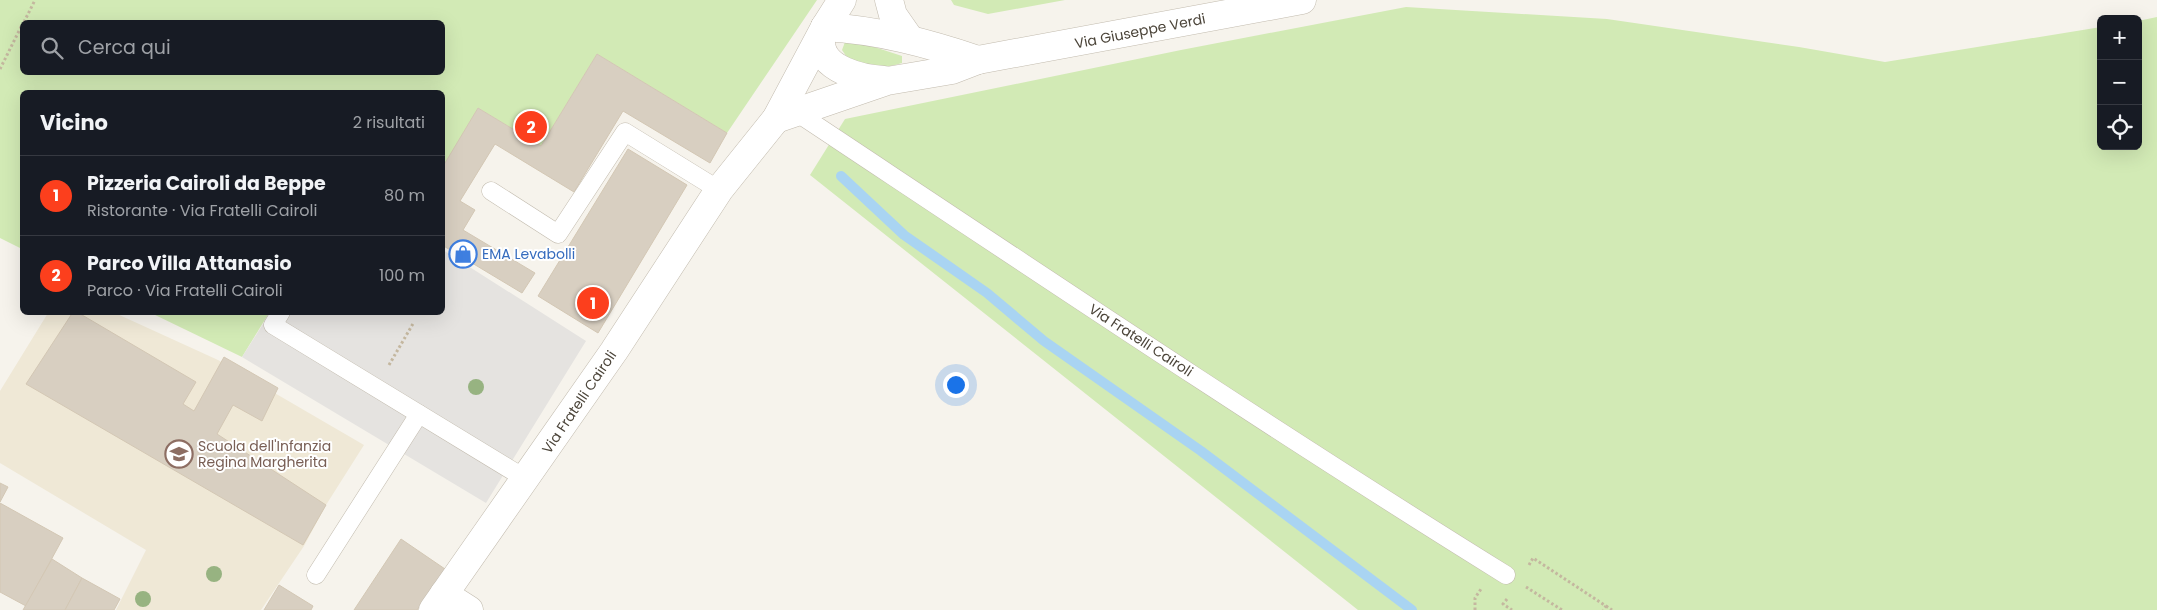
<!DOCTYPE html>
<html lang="it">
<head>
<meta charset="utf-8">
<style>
  :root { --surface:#171b24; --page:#242831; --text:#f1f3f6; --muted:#9ea1a6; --line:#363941; --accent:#fc3f1d }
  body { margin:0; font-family:Poppins,sans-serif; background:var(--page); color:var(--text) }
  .controls { position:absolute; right:15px; top:15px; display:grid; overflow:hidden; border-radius:8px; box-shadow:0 5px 20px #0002 }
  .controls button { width:45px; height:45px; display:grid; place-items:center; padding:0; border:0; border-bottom:1px solid var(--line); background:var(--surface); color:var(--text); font:25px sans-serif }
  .you { position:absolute; left:955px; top:384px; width:18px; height:18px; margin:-12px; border:4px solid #fff; border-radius:50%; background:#1a73e8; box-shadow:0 0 0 8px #1a73e833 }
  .badge { display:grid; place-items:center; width:32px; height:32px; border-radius:50%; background:var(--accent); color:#fff; font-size:16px; font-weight:700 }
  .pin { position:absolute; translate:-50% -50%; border:2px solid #fff; box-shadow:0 1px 5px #0006 }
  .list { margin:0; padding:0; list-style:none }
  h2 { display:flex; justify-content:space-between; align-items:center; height:65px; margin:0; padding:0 20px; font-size:21px }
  h2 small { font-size:16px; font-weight:400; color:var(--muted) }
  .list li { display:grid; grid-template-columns:32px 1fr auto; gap:15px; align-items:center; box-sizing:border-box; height:80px; padding:0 20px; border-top:1px solid var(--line) }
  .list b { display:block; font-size:19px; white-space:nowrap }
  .list p { margin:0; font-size:16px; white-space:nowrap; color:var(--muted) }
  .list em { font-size:16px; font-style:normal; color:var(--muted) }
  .icon { flex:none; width:28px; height:28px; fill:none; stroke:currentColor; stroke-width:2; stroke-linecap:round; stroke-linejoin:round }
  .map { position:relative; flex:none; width:2157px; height:610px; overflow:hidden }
  .search { position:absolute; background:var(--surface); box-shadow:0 5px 20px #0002; left:20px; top:20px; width:425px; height:55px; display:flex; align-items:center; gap:12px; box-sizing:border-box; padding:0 18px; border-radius:8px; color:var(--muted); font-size:19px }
  .panel { position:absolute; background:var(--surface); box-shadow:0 5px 20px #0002; left:20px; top:90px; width:425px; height:225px; border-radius:8px }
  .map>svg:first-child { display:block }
  .education { fill:#efe8d6 }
  .green { fill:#d2eab5; fill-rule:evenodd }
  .parking { fill:#e5e3e0 }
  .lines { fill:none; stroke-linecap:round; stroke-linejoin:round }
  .stream { stroke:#a9d4f2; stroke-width:10 }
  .building { fill:#d8cfc1; stroke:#d3c7b4 }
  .lane-casing { stroke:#c2bbae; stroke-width:19 }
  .street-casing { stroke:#c2bbae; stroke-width:29 }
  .path { stroke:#c4b79f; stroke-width:3; stroke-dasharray:2.5 2.5; stroke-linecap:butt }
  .lane { stroke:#fff; stroke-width:18 }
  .street { stroke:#fff; stroke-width:28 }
  .tree { fill:#97b381 }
  .labels { text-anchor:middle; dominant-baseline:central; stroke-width:4; stroke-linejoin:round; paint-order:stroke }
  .street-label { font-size:14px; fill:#4b4439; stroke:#fff }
  .shop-label { font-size:14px; fill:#366cbe; stroke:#fff; text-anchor:start }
  .education-label { font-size:14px; fill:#785e54; stroke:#fff; text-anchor:start }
</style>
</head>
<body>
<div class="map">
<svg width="2157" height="610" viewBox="0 0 2157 610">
  <rect width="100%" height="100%" fill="#f6f3ec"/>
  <path class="education" d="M48 313H115L218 360 364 445 326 505 304 546 261 610H116L146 550 0 463V391Z"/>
  <g class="green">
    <path d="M0 0H817L727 133 597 54 541 146 478 108 443 168 442 92H22V249L0 238ZM22 22H442V72H22Z"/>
    <path d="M951 0H1065L988 14 954 5Z"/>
    <path d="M1406 7 1607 19 1799 47 1885 62 2101 27V146H2138V21L2157 17V610H1358L810 175 845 119 1181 50Z"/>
    <path d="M856 41 902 56V63C879 70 856 73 842 50L845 42Z"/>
    <path d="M151 313H269L242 357Z"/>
  </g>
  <path class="parking" d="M443 250 586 341 486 503 242 357 270 313 442 312Z"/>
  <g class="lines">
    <path class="stream" d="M841 176 904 235 987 293 1044 341 1201 451 1412 610"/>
  </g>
  <g class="building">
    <path d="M597 54 727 133 710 163 623 111 574 192 495 144 460 201 475 210 463 230 535 273 522 293 442 245V168L478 108 541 146Z"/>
    <path d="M628 149 687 185 598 333 538 296Z"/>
    <path d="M73 312H77L196 382 183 404 194 411 224 357 278 388 262 421 233 405 217 434 326 505 303 545 26 384Z"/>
    <path d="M0 483 8 487 0 502Z"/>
    <path d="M0 503 63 538 26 606 0 592Z"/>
    <path d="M401 539 445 569 417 610H354Z"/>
    <path d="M52 559 82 578 65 610H23Z"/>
    <path d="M82 578 120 599 114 610H65Z"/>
    <path d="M279 585 313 606 311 610H264Z"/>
  </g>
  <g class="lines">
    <g class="lane-casing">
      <g id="lane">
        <path d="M796 112C1031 268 1266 426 1506 575"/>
        <path d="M491 191 558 234 625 132 719 190"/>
        <path d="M281 312 273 325 526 479"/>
        <path d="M316 575 419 414"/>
      </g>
    </g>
    <g class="street-casing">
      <g id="street">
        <path d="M889 0 893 15 909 38"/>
        <path d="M825 27C879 30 927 43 978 60"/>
        <path d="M825 27C824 31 821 37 821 42 821 70 863 79 884 80"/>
        <path d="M776 119 887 81 952 70 978 60 1302 0"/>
        <path d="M444 594 469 610"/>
        <path d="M433 610 614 351 719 190 776 119 825 27 842 0"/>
      </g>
    </g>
    <g class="path">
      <path d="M24 22 35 0"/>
      <path d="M0 69 22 25"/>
      <path d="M389 365 414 322"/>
      <path d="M1529 565 1533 558 1606 606 1603 610"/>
      <path d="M1526 587 1562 610"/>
      <path d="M1507 599 1503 604 1512 610"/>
      <path d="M1606 606 1612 610"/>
      <path d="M1475 610V598L1481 589"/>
    </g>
    <use href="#lane" class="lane"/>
    <use href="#street" class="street"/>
  </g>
  <g class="tree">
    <circle cx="476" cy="387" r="8"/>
    <circle cx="214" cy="574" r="8"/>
    <circle cx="143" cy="599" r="8"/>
  </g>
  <defs>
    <g id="shop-ring" transform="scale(1.4375)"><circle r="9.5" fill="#fff" stroke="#3f7fe0" stroke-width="1.5"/><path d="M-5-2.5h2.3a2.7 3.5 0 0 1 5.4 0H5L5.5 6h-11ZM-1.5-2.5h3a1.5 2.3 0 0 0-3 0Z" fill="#3f7fe0"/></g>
    <g id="school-ring" transform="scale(1.4375)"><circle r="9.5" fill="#fff" stroke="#8d6e63" stroke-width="1.5"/><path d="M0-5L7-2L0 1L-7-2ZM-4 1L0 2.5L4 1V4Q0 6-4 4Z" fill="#8d6e63"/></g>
  </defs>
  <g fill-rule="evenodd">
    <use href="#shop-ring" x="463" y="254"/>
    <use href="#school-ring" x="179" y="454"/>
  </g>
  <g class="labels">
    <g class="street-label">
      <text transform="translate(1140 31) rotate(-11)">Via Giuseppe Verdi</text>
      <text transform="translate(1141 340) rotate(33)">Via Fratelli Cairoli</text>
      <text transform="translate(579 402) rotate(-56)">Via Fratelli Cairoli</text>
    </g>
    <g class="shop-label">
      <text x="482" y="254">EMA Levabolli</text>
    </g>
    <g class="education-label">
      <text x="198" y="446">Scuola dell'Infanzia<tspan x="198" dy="16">Regina Margherita</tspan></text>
    </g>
  </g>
</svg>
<div class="controls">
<button>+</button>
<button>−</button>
<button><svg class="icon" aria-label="locate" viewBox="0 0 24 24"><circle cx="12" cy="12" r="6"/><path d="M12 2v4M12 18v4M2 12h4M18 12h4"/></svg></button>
</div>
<div class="you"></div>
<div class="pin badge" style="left:593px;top:303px">1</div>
<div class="pin badge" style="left:531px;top:127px">2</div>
<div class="search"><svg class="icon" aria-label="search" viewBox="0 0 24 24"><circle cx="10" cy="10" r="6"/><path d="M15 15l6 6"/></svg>Cerca qui</div>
<section class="panel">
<h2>Vicino<small>2 risultati</small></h2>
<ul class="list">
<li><span class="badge">1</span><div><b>Pizzeria Cairoli da Beppe</b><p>Ristorante · Via Fratelli Cairoli</p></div><em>80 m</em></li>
<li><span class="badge">2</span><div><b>Parco Villa Attanasio</b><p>Parco · Via Fratelli Cairoli</p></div><em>100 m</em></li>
</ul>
</section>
</div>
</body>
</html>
